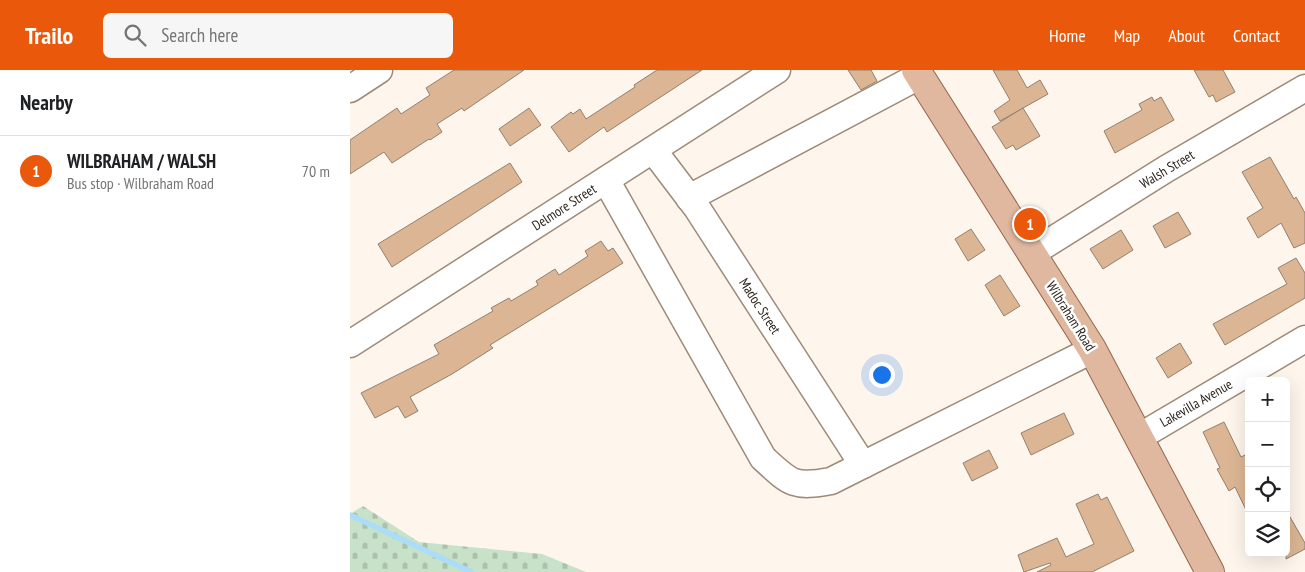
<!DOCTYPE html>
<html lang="en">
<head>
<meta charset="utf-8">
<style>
  :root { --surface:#fff; --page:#f6f6f6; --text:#202124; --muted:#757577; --line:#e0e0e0; --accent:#ea580c }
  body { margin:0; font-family:"PT Sans Narrow",sans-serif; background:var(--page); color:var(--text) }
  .controls { position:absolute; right:15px; bottom:15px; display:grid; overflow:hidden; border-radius:8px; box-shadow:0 5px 20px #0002 }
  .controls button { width:45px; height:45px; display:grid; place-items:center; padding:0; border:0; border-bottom:1px solid var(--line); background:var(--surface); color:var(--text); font:25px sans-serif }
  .you { position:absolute; left:531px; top:304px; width:18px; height:18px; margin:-12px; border:4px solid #fff; border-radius:50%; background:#1a73e8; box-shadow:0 0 0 8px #1a73e833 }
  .badge { display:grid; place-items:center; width:32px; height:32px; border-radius:50%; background:var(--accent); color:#fff; font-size:16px; font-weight:700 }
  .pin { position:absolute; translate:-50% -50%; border:2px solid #fff; box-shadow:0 1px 5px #0006 }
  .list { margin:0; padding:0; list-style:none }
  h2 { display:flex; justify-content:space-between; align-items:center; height:65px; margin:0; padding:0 20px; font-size:21px }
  h2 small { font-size:16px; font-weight:400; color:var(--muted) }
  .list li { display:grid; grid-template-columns:32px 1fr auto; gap:15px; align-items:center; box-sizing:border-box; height:70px; padding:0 20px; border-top:1px solid var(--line) }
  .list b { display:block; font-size:19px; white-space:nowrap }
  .list p { margin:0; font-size:16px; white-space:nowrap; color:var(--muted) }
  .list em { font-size:16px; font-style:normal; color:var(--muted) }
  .icon { flex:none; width:28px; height:28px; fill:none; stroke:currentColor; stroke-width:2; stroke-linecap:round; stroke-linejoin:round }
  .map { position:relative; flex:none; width:955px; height:502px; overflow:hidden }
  header { display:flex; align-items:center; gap:30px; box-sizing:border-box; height:70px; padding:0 25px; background:var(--accent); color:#fff }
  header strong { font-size:24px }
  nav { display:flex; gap:28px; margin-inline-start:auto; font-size:18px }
  .search { width:350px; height:45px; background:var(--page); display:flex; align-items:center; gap:12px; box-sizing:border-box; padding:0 18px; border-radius:8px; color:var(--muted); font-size:19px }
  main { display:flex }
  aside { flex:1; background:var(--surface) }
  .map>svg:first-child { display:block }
  .cemetery { fill:url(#cemetery-stones) }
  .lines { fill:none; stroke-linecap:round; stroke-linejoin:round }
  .stream { stroke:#abddf8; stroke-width:5.5 }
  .building { fill:#dcb694; stroke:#937f6d }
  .minor-casing { stroke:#9e8a78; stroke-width:29 }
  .major-casing { stroke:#95664a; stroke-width:30 }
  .minor { stroke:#fff; stroke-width:26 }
  .major { stroke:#e0b8a0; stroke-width:28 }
  .labels { text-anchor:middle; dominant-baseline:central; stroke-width:5; stroke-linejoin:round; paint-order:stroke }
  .street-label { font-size:14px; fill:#2f271f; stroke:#fff }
</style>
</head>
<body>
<header>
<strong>Trailo</strong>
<div class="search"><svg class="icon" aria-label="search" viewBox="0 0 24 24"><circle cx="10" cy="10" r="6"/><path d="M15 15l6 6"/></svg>Search here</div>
<nav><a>Home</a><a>Map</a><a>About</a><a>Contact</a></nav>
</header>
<main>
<aside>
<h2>Nearby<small></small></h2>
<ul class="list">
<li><span class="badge">1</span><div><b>WILBRAHAM / WALSH</b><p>Bus stop · Wilbraham Road</p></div><em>70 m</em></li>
</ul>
</aside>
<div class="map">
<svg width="955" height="502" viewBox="0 0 955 502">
  <defs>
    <pattern id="cemetery-stones" width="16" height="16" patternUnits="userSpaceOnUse" patternTransform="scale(1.25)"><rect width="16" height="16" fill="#c8e1c9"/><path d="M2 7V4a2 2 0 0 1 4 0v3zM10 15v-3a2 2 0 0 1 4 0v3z" fill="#acc1ac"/></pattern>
  </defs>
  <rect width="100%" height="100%" fill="#fef5ed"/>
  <path class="cemetery" d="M13 436 69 472 192 484 236 502H0V444Z"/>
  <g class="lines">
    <path class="stream" d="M0 445 121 502"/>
  </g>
  <g class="building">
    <path d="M104 0H174L114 41 112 38 87 54 92 62 80 70 79 69 42 93 34 82 0 104V70L47 38 51 44 80 25 76 18Z"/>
    <path d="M307 0H352L257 62 254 57 219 82 201 57 221 42 223 44 230 39 236 49 285 17 284 15Z"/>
    <path d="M498 0H521L527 11 511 20Z"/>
    <path d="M643 0H667L677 18 690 10 698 24 650 51 644 41 660 30Z"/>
    <path d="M844 0H873L885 22 866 32 863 25 859 27Z"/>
    <path d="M802 27 804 31 811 27 824 50 765 83 754 61 792 40 789 34Z"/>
    <path d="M179 38 191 55 160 76 149 59Z"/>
    <path d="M673 38 690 66 666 80 663 75 656 79 642 57Z"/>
    <path d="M920 87 944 129 946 127 955 143V173L944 178 931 153 908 168 897 148 913 138 892 102Z"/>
    <path d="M160 93 172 112 42 197 28 174Z"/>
    <path d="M828 142 841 164 815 178 803 156Z"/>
    <path d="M621 159 635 180 618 191 605 169Z"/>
    <path d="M771 160 783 180 753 199 740 179Z"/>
    <path d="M251 171 258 181 263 178 273 193 140 275 143 278 102 304 60 327 68 341 55 348 48 336 25 348 11 323 89 284 84 275 143 241 141 238 159 228 161 231 188 215 186 211 205 199 209 205 238 186 235 181Z"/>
    <path d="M946 188 955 203V228L875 275 863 254 937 214 928 198Z"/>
    <path d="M650 205 670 236 654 246 635 215Z"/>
    <path d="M830 273 842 293 818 308 806 288Z"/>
    <path d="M714 343 724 364 681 385 671 363Z"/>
    <path d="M874 352 891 387 895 385 899 393V446L885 417 879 421 867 399 870 398 853 362Z"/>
    <path d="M639 380 648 398 622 411 613 393Z"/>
    <path d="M748 424 751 430 757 427 784 481 742 502H687L701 495 700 493 674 502 668 485 707 468 716 487 744 474 726 434Z"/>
    <path d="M936 440 955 473V479L936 489Z"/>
  </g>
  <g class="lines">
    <g class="minor-casing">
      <g id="minor">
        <path d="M0 19 29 0"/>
        <path d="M303 80 347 138 513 395"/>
        <path d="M256 110 413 388C440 413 443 418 481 411L742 280"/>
        <path d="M339 128 569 6"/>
        <path d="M682 183 816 99 955 18"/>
        <path d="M0 274 427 0"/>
        <path d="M789 367 955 269"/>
      </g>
    </g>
    <g class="major-casing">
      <path id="major" d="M566 0 742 279 860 502"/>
    </g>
    <use href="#minor" class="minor"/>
    <use href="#major" class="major"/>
  </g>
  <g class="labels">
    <g class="street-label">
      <text transform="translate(817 99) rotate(-31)">Walsh Street</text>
      <text transform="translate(214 137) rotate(-33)">Delmore Street</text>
      <text transform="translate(410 236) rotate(57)">Madoc Street</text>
      <text transform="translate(721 246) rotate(58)">Wilbraham Road</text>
      <text transform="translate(846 333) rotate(-30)">Lakevilla Avenue</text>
    </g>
  </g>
</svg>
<div class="controls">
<button>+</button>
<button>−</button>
<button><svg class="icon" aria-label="locate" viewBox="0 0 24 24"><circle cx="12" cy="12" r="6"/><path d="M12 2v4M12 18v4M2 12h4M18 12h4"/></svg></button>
<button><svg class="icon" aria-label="layers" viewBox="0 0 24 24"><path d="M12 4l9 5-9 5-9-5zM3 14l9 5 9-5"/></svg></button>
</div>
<div class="you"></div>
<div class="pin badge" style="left:680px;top:154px">1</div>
</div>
</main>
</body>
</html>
